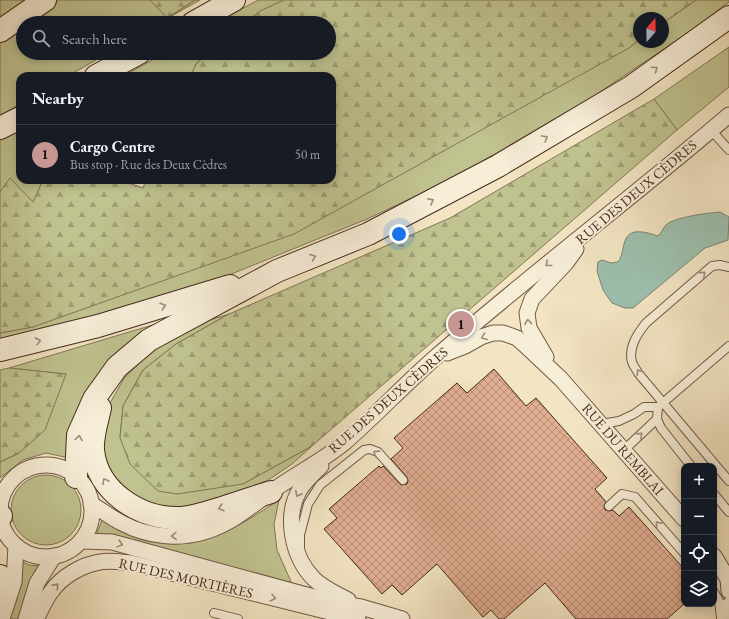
<!DOCTYPE html>
<html lang="en">
<head>
<meta charset="utf-8">
<style>
  :root { --surface:#171b24; --page:#242831; --text:#f1f3f6; --muted:#9ea1a6; --line:#363941; --accent:#c59692 }
  body { margin:0; font-family:"EB Garamond",serif; background:var(--page); color:var(--text) }
  .controls { position:absolute; right:12px; bottom:12px; display:grid; overflow:hidden; border-radius:8px; box-shadow:0 2px 10px #0003 }
  .controls button { width:36px; height:36px; display:grid; place-items:center; padding:0; border:0; border-bottom:1px solid var(--line); background:var(--surface); color:var(--text); font:20px sans-serif }
  .compass { position:absolute; left:633px; top:12px; width:36px; height:36px; border-radius:50%; background:var(--surface); box-shadow:0 2px 10px #0003; rotate:20deg }
  .you { position:absolute; left:399px; top:234px; width:14px; height:14px; margin:-10px; border:3px solid #fff; border-radius:50%; background:#1a73e8; box-shadow:0 0 0 6px #1a73e833 }
  .badge { display:grid; place-items:center; width:26px; height:26px; border-radius:50%; background:var(--accent); color:#111; font-size:13px; font-weight:700 }
  .pin { position:absolute; translate:-50% -50%; border:2px solid #fff; box-shadow:0 1px 4px #0006 }
  .list { margin:0; padding:0; list-style:none }
  h2 { display:flex; justify-content:space-between; align-items:center; height:52px; margin:0; padding:0 16px; font-size:17px }
  h2 small { font-size:13px; font-weight:400; color:var(--muted) }
  .list li { display:grid; grid-template-columns:26px 1fr auto; gap:12px; align-items:center; box-sizing:border-box; height:60px; padding:0 16px; border-top:1px solid var(--line) }
  .list b { display:block; font-size:15px; white-space:nowrap }
  .list p { margin:0; font-size:13px; white-space:nowrap; color:var(--muted) }
  .list em { font-size:13px; font-style:normal; color:var(--muted) }
  .icon { flex:none; width:22px; height:22px; fill:none; stroke:currentColor; stroke-width:2; stroke-linecap:round; stroke-linejoin:round }
  .map { position:relative; flex:none; width:729px; height:619px; overflow:hidden }
  .search { position:absolute; background:var(--surface); box-shadow:0 2px 10px #0003; left:16px; top:16px; width:320px; height:44px; display:flex; align-items:center; gap:10px; box-sizing:border-box; padding:0 14px; border-radius:22px; color:var(--muted); font-size:15px }
  .panel { position:absolute; background:var(--surface); box-shadow:0 2px 10px #0003; left:16px; top:72px; width:320px; height:112px; border-radius:12px }
  .map>svg:first-child { display:block }
  .green { fill:#c0c390; stroke:#837656 }
  .forest { fill:url(#forest-firs); stroke:#837656 }
  .water { fill:#9dc0ae; stroke:#7a8473 }
  .building { fill:url(#building-cross-hatch); stroke:#46291b }
  .lines { fill:none; stroke-linecap:round; stroke-linejoin:round }
  .lane-casing { stroke:#715845; stroke-width:10 }
  .street-casing { stroke:#715845; stroke-width:17 }
  .secondary-casing { stroke:#46291b; stroke-width:24 }
  .lane { stroke:#f7eed8; stroke-width:8 }
  .street { stroke:#f7eed8; stroke-width:15 }
  .secondary { stroke:#f7eed8; stroke-width:22 }
  .oneway { stroke:#9e8c7a }
  .labels { text-anchor:middle; dominant-baseline:central; stroke-width:4; stroke-linejoin:round; paint-order:stroke }
  .street-label { font-size:14px; fill:#46291b; stroke:#f7eed8 }
</style>
</head>
<body>
<div class="map">
<svg width="729" height="619" viewBox="0 0 729 619">
  <defs>
    <pattern id="forest-firs" width="22" height="20" patternUnits="userSpaceOnUse"><rect width="22" height="20" fill="#c0c390"/><path d="M5 1l3.5 6h-7zM16 11l3.5 6h-7z" fill="#9e9e75"/></pattern>
    <pattern id="building-cross-hatch" width="8" height="8" patternUnits="userSpaceOnUse"><rect width="8" height="8" fill="#e0ad91"/><path d="M0 0l8 8M0 8l8-8" fill="none" stroke="#b78d76"/></pattern>
  </defs>
  <rect width="100%" height="100%" fill="#f3e5c3"/>
  <filter id="stains"><feTurbulence type="fractalNoise" baseFrequency=".005" numOctaves="4"/><feColorMatrix values="0 0 0 0 .2 0 0 0 0 .09 0 0 0 0 .02 0 0 0 .5 -.17"/></filter>
  <radialGradient id="worn" r=".72"><stop offset=".6" stop-color="#630" stop-opacity="0"/><stop offset="1" stop-color="#630" stop-opacity=".3"/></radialGradient>
  <g class="green">
    <path d="M0 0H25L0 17Z"/>
    <path d="M59 0H150L168 18 195 0H200L159 23H26Z"/>
    <path d="M258 0H286L258 13 245 23H216Z"/>
    <path d="M696 0H729V2L686 34 594 96 450 180 367 219 224 277 0 344V333L33 327 629 48 639 40V42H663V23Z"/>
    <path d="M23 25V53H108L68 76H20V104L0 116V41Z"/>
    <path d="M729 47V87L677 130 654 99Z"/>
    <path d="M165 53H209L196 64 191 76H123Z"/>
    <path d="M20 130V180H43L34 203 10 179 0 192V140Z"/>
    <path d="M229 314 176 344 143 370 123 406 120 438 243 484 312 446 292 464 264 483 183 514 149 506 113 481 103 460 100 436 107 408 125 377 153 350 206 321Z"/>
    <path d="M156 324 104 367 69 458 46 453 23 460 0 478V462L19 453 66 374 9 368Z"/>
    <circle cx="46" cy="510" r="35"/>
    <path d="M279 500 274 524 277 550 293 586 129 540 97 533 102 520C108 524 114 528 120 531 149 544 186 549 216 536 238 527 259 513 279 500Z"/>
    <path d="M21 561 29 565 39 566 21 619H9Z"/>
  </g>
  <g class="forest">
    <path d="M150 0H195L167 18Z"/>
    <path d="M284 0H696L663 23V18H639V40L629 48 294 234 33 327 0 333V192L10 178 33 202 43 180H120L143 188 146 180H332V76H191L196 64 209 53H329V23H245L260 11Z"/>
    <path d="M654 99 677 130 312 446 243 484 177 494 158 491 130 464 120 438 123 406 143 370 176 344 229 314 450 218Z"/>
    <path d="M9 368 66 374 45 430 19 453 0 462V370Z"/>
  </g>
  <path class="water" d="M720 212 729 217 728 240 705 248 633 308H625L612 303 603 290 597 271 598 262 602 260 611 263 618 262C623 255 622 249 625 241 630 226 648 233 658 236 662 232 663 228 666 225 674 217 708 213 720 212Z"/>
  <path class="building" d="M494 369 526 406 536 398 607 478 595 489 606 502 604 505 605 510 610 511 613 510 619 516 629 507 684 569V604L667 619H576L545 583 504 619H499L491 610 483 617 437 564 402 595 392 585 382 594 324 529 337 518 329 509 379 466 381 468 383 466 401 485 407 484 408 481 407 477 391 459 403 448 394 438 457 383 467 393Z"/>
  <g class="lines">
    <g class="lane-casing">
      <g id="lane">
        <path d="M711 130 729 150"/>
        <path d="M729 267 720 265 712 266 646 323C638 333 628 347 632 362 633 366 637 370 638 373L729 481"/>
        <path d="M658 407 657 419 661 428 691 466"/>
        <path d="M601 424 619 421 634 414 644 407H658L729 346"/>
        <path d="M624 450 657 419"/>
        <path d="M714 494 729 512"/>
        <path d="M609 506 622 494 635 497 684 553"/>
        <path d="M300 547V535L308 504 320 485 364 450 370 449 378 452 403 480"/>
        <path d="M714 592 719 601 721 618"/>
        <path d="M214 613 238 619"/>
      </g>
    </g>
    <g class="street-casing">
      <g id="street">
        <path d="M447 353 465 346 481 337 493 333H503L517 338 525 345 561 379 684 519"/>
        <path d="M546 357 529 328 527 313 532 299 566 263 576 249"/>
        <circle cx="46" cy="511" r="46"/>
        <path d="M321 466C313 474 304 482 299 491 284 518 293 558 314 579 323 588 337 594 348 600"/>
        <path d="M91 504C102 510 111 518 122 523 148 537 179 540 207 531 232 523 250 507 271 492 294 475 322 461 344 443 376 415 405 384 437 356 532 273 633 197 729 115"/>
        <path d="M81 541 112 542 336 603 361 607 402 619"/>
        <path d="M714 556 728 579 729 591"/>
        <path d="M2 619 14 582 16 546"/>
        <path d="M26 619 37 583 54 556"/>
        <path d="M36 619C41 610 45 600 51 592 62 576 82 565 100 562 110 560 121 562 131 563L358 619"/>
        <path d="M725 619 729 605"/>
      </g>
    </g>
    <g class="secondary-casing">
      <g id="secondary">
        <path d="M193 23 234 0"/>
        <path d="M0 31 45 0"/>
        <path d="M96 76 139 53"/>
        <path d="M0 128 20 118"/>
        <path d="M0 350 98 326 230 286"/>
        <path d="M100 408C97 422 92 436 93 450 97 492 141 520 181 518 195 517 209 512 222 508 238 503 255 497 271 492"/>
        <path d="M76 477 78 435 94 399 117 367 149 340 277 271 368 234 498 166 631 87 729 17"/>
        <path d="M0 516H1"/>
        <path d="M0 576 1 581 0 604"/>
      </g>
    </g>
    <use href="#lane" class="lane"/>
    <use href="#street" class="street"/>
    <use href="#secondary" class="secondary"/>
  </g>
  <defs><path id="oneway-chevron" d="M-2-3.5L2.5 0L-2 3.5" fill="none" stroke-width="1.6" stroke-linecap="round" stroke-linejoin="round"/></defs>
  <g class="oneway">
    <use href="#oneway-chevron" transform="translate(655 69) rotate(-35)"/>
    <use href="#oneway-chevron" transform="translate(545 138) rotate(-31)"/>
    <use href="#oneway-chevron" transform="translate(431 201) rotate(-27)"/>
    <use href="#oneway-chevron" transform="translate(313 257) rotate(-23)"/>
    <use href="#oneway-chevron" transform="translate(548 264) rotate(141)"/>
    <use href="#oneway-chevron" transform="translate(703 274) rotate(-41)"/>
    <use href="#oneway-chevron" transform="translate(163 306) rotate(-17)"/>
    <use href="#oneway-chevron" transform="translate(528 322) rotate(-96)"/>
    <use href="#oneway-chevron" transform="translate(484 337) rotate(159)"/>
    <use href="#oneway-chevron" transform="translate(38 341) rotate(-14)"/>
    <use href="#oneway-chevron" transform="translate(639 372) rotate(-123)"/>
    <use href="#oneway-chevron" transform="translate(640 435) rotate(-42)"/>
    <use href="#oneway-chevron" transform="translate(79 438) rotate(-81)"/>
    <use href="#oneway-chevron" transform="translate(376 453) rotate(-147)"/>
    <use href="#oneway-chevron" transform="translate(105 481) rotate(-121)"/>
    <use href="#oneway-chevron" transform="translate(298 494) rotate(117)"/>
    <use href="#oneway-chevron" transform="translate(221 508) rotate(162)"/>
    <use href="#oneway-chevron" transform="translate(658 524) rotate(-131)"/>
    <use href="#oneway-chevron" transform="translate(174 536) rotate(178)"/>
    <use href="#oneway-chevron" transform="translate(120 544) rotate(15)"/>
    <use href="#oneway-chevron" transform="translate(56 586) rotate(-49)"/>
    <use href="#oneway-chevron" transform="translate(273 598) rotate(14)"/>
  </g>
  <g class="labels">
    <g class="street-label">
      <text transform="translate(636 192) rotate(-40)">RUE DES DEUX CÈDRES</text>
      <text transform="translate(388 400) rotate(-41)">RUE DES DEUX CÈDRES</text>
      <text transform="translate(623 449) rotate(49)">RUE DU REMBLAI</text>
      <text transform="translate(186 578) rotate(13)">RUE DES MORTIÈRES</text>
    </g>
  </g>
  <rect width="100%" height="100%" filter="url(#stains)"/>
  <rect width="100%" height="100%" fill="url(#worn)"/>
</svg>
<div class="controls">
<button>+</button>
<button>−</button>
<button><svg class="icon" aria-label="locate" viewBox="0 0 24 24"><circle cx="12" cy="12" r="6"/><path d="M12 2v4M12 18v4M2 12h4M18 12h4"/></svg></button>
<button><svg class="icon" aria-label="layers" viewBox="0 0 24 24"><path d="M12 4l9 5-9 5-9-5zM3 14l9 5 9-5"/></svg></button>
</div>
<svg class="compass" viewBox="-18 -18 36 36"><path d="M0-13l5 13h-10z" fill="#e53935"/><path d="M0 13l5-13h-10z" fill="#9ea1a6"/></svg>
<div class="you"></div>
<div class="pin badge" style="left:461px;top:324px">1</div>
<div class="search"><svg class="icon" aria-label="search" viewBox="0 0 24 24"><circle cx="10" cy="10" r="6"/><path d="M15 15l6 6"/></svg>Search here</div>
<section class="panel">
<h2>Nearby<small></small></h2>
<ul class="list">
<li><span class="badge">1</span><div><b>Cargo Centre</b><p>Bus stop · Rue des Deux Cèdres</p></div><em>50 m</em></li>
</ul>
</section>
</div>
</body>
</html>
